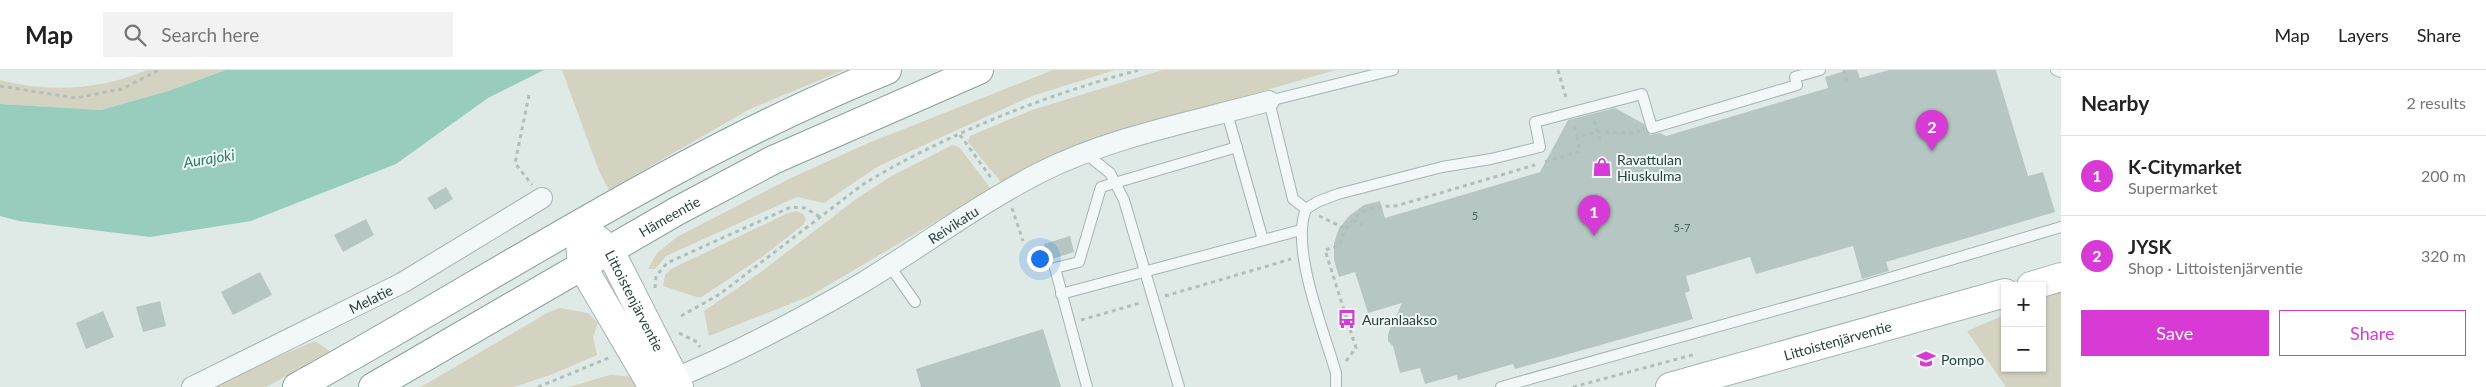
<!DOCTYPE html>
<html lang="en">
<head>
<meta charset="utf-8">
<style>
  :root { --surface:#fff; --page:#f2f2f2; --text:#222; --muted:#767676; --line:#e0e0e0; --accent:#d83bd5 }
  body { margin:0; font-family:Lato,sans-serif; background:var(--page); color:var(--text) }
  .controls { position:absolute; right:15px; bottom:15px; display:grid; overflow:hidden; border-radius:0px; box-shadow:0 1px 4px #0004 }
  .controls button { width:45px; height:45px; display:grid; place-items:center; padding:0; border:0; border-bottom:1px solid var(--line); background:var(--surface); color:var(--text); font:25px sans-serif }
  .you { position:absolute; left:1039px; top:188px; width:18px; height:18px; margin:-12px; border:4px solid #fff; border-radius:50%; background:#1a73e8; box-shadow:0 0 0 8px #1a73e833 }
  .badge { display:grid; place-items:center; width:32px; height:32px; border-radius:50%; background:var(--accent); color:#fff; font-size:16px; font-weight:700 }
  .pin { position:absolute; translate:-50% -41px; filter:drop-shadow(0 1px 2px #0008) }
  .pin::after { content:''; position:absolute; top:26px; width:18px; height:15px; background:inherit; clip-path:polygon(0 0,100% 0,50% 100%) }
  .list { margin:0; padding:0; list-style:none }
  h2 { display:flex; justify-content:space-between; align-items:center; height:65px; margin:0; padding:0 20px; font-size:21px }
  h2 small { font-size:16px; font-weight:400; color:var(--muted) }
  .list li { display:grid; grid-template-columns:32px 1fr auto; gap:15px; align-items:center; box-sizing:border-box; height:80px; padding:0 20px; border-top:1px solid var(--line) }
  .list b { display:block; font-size:19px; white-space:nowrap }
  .list p { margin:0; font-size:16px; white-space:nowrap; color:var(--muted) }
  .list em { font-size:16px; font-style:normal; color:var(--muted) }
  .actions { display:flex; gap:10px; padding:15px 20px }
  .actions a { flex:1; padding:11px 0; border:1px solid var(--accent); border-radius:0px; text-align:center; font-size:18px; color:var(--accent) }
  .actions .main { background:var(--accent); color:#fff }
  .icon { flex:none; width:28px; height:28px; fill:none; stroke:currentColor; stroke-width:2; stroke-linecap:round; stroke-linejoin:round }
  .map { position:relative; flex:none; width:2061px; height:317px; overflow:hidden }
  header { display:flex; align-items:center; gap:30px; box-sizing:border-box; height:70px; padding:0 25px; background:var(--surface); border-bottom:1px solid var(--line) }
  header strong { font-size:24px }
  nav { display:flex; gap:28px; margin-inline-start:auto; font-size:18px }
  .search { width:350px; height:45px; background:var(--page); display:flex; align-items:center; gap:12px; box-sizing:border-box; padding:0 18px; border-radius:0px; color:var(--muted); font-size:19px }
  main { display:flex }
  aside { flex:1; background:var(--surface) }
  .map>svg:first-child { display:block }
  .green { fill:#d4d2c0 }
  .water { fill:#98ccbc }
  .building { fill:#b6c7c3 }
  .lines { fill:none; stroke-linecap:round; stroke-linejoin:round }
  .lane-casing { stroke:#a4b4b1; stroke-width:12 }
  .street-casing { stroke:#a4b4b1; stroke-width:22 }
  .secondary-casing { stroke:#a4b4b1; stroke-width:30 }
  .highway-casing { stroke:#86a19b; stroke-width:30 }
  .path { stroke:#b1bebb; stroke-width:3; stroke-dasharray:4 4; stroke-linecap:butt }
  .lane { stroke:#f2f8f7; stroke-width:10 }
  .street { stroke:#f2f8f7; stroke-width:20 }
  .secondary { stroke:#fff; stroke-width:28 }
  .highway { stroke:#fff; stroke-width:28 }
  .labels { text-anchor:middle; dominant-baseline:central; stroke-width:4; stroke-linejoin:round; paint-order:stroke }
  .number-label { font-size:11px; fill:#4b635e }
  .poi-label { font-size:14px; fill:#27423d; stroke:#eff7f5; text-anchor:start }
  .street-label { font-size:14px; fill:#27423d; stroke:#eff7f5 }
  .water-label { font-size:15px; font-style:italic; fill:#2e7964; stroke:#eff7f5 }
</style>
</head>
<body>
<header>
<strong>Map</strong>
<div class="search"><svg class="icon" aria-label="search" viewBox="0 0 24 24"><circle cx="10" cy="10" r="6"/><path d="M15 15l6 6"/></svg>Search here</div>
<nav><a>Map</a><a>Layers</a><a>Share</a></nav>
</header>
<main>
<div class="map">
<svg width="2061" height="317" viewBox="0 0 2061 317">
  <rect width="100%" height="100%" fill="#dfeae7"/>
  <g class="green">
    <path d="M147 0H226L168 21 101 40 0 34V10C49 23 100 20 147 0Z"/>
    <path d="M562 0H844L750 39 609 120 599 101Z"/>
    <path d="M1053 0H1115L1032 26 911 81 877 97 824 133 797 127 666 186 655 199H648L657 183 677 167 791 108 866 74Z"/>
    <path d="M1162 0H1336L1111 65 1004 112 1000 111 968 72 970 66 1032 40Z"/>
    <path d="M952 75 959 77 991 119 810 226 709 266 704 241 761 202 856 129 890 107Z"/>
    <path d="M796 141 803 144 806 149 804 154 762 187 700 228 663 216 665 205 671 199 786 144Z"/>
    <path d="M2061 221V317H2006L1967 261 2005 245V298H2042V229Z"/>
    <path d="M560 238 588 243 598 253 593 267 597 285 553 304 514 317H421L547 243Z"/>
    <path d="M315 271 331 282 266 317H208Z"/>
    <path d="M611 305 636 307 641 317H567C583 314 596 308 611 305Z"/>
  </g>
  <path class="water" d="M226 0H544L488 28 396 94 251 151 150 167 19 151 0 146V34L101 40 168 21Z"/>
  <g class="building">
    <path d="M1848 0H1857L1860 8 1889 0H1996L2028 106 2043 102 2055 142 1886 192 1889 201 1862 209 1853 176 1756 204 1750 187 1686 206 1690 221 1685 223 1693 249 1515 299 1513 294 1458 310 1457 305 1425 314 1420 298 1400 303 1393 276 1388 271V264L1402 233 1368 243 1355 202 1339 207 1334 190V173L1339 158 1350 145 1364 135 1380 131 1385 148 1540 102 1568 50 1615 38 1644 54 1650 65 1660 63 1666 66 1828 18 1825 7Z"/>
    <path d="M446 117 453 129 435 140 427 128Z"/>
    <path d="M366 149 374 165 343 182 334 165Z"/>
    <path d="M1070 166 1074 182 1049 190 1044 174Z"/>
    <path d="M260 202 272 225 233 245 221 222Z"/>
    <path d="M160 231 166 256 143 262 136 237Z"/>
    <path d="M103 241 114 267 86 279 76 253Z"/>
    <path d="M1043 259 1061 317H921L916 299Z"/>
  </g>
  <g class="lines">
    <g class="lane-casing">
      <g id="lane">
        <path d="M2056 0 2061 2"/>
        <path d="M1227 43 1263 170"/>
        <path d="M1085 83 1110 103 1124 130 1179 317"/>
        <path d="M1306 139 1293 129 1269 31 1393 0"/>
        <path d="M889 195 915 232"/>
        <path d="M1061 224 1301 160"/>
        <path d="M1087 317 1055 198 1079 192 1101 117 1237 77"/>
        <path d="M1336 317V303C1324 261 1290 178 1306 139L1317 132 1338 124 1442 97 1491 89 1540 77 1535 52 1642 24 1652 58 1797 15 1795 7 1820 0"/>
        <path d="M1501 317 1866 215 2061 157"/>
      </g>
    </g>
    <g class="street-casing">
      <g id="street">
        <path id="s1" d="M663 313C731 286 799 250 862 213 921 177 977 135 1039 103 1110 67 1192 52 1269 31"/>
        <path id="s2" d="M192 317 402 213 542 128"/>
      </g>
    </g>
    <g class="secondary-casing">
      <g id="secondary">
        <path id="s3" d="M579 155 609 179 679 317"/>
        <path d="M580 171 582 196 653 317"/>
        <path d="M2031 216 2061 207"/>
        <path id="s4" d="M1670 317 2005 223"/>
      </g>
    </g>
    <g class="highway-casing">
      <g id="highway">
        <path d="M297 317C491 210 680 83 887 0"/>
        <path id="s5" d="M373 317 677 141 773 90 979 0"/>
      </g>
    </g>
    <g class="path">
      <path d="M1558 0 1567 31"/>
      <path d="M1844 0 1847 12"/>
      <path d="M0 16 76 28 122 19 159 0"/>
      <path d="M529 25 515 93 532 115"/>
      <path d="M1594 51 1601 74"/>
      <path d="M1574 56 1577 67"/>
      <path d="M960 65 992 109"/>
      <path d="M1545 92 1580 81 1577 67 1597 62 1632 63 1640 61"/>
      <path d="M1012 138 1023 171"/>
      <path d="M1319 146 1346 159"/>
      <path d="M1353 150 1362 155"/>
      <path d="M655 218 656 206 667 193 791 137 805 138 820 147"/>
      <path d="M1165 226 1291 189"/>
      <path d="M681 246 720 224 862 115C943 65 1048 24 1139 0"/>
      <path d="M1081 250 1140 233"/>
      <path d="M679 263 697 272 700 277"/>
      <path d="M1346 291 1356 278 1325 180 1339 176C1349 144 1365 136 1396 136L1535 95"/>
      <path d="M538 317 611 287"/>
      <path d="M1573 317 1696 284"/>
    </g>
    <use href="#lane" class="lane"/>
    <use href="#street" class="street"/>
    <use href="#secondary" class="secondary"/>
    <use href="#highway" class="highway"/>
  </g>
  <defs>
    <g id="shop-bare" transform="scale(1.5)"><path d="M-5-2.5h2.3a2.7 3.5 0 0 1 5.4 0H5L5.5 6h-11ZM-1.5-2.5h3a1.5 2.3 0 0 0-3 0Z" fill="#d83bd5" stroke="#eff7f5" stroke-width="2.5" paint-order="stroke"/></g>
    <g id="bus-bare" transform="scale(1.5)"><path d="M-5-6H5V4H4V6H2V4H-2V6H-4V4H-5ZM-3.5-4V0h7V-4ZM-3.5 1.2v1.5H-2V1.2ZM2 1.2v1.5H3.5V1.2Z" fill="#d83bd5" stroke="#eff7f5" stroke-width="2.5" paint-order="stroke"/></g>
    <g id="school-bare" transform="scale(1.5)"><path d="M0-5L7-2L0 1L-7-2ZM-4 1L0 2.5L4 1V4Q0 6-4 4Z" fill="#d83bd5" stroke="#eff7f5" stroke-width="2.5" paint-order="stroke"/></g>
  </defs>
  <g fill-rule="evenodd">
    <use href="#shop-bare" x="1602" y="97"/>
    <use href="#bus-bare" x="1347" y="249"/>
    <use href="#school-bare" x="1926" y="289"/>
  </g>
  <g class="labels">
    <g class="number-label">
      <text x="1475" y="145">5</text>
      <text x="1682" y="157">5-7</text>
    </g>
    <g class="poi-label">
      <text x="1617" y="89">Ravattulan<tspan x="1617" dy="16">Hiuskulma</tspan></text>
      <text x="1362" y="249">Auranlaakso</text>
      <text x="1941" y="289">Pompo</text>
    </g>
    <g class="street-label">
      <text stroke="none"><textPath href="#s5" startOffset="342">Hämeentie</textPath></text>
      <text stroke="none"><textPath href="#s1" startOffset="331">Reivikatu</textPath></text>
      <text stroke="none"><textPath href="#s2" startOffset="199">Melatie</textPath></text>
      <text stroke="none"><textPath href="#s3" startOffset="96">Littoistenjärventie</textPath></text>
      <text stroke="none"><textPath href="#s4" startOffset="174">Littoistenjärventie</textPath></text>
    </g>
    <g class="water-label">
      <text transform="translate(209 88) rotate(-9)">Aurajoki</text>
    </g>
  </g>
</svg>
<div class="controls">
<button>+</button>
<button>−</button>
</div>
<div class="you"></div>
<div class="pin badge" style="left:1594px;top:166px">1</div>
<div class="pin badge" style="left:1932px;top:81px">2</div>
</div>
<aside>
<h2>Nearby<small>2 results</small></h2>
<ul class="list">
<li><span class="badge">1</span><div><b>K-Citymarket</b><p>Supermarket</p></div><em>200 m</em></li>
<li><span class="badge">2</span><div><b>JYSK</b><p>Shop · Littoistenjärventie</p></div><em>320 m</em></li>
</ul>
<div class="actions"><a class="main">Save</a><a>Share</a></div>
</aside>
</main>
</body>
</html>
